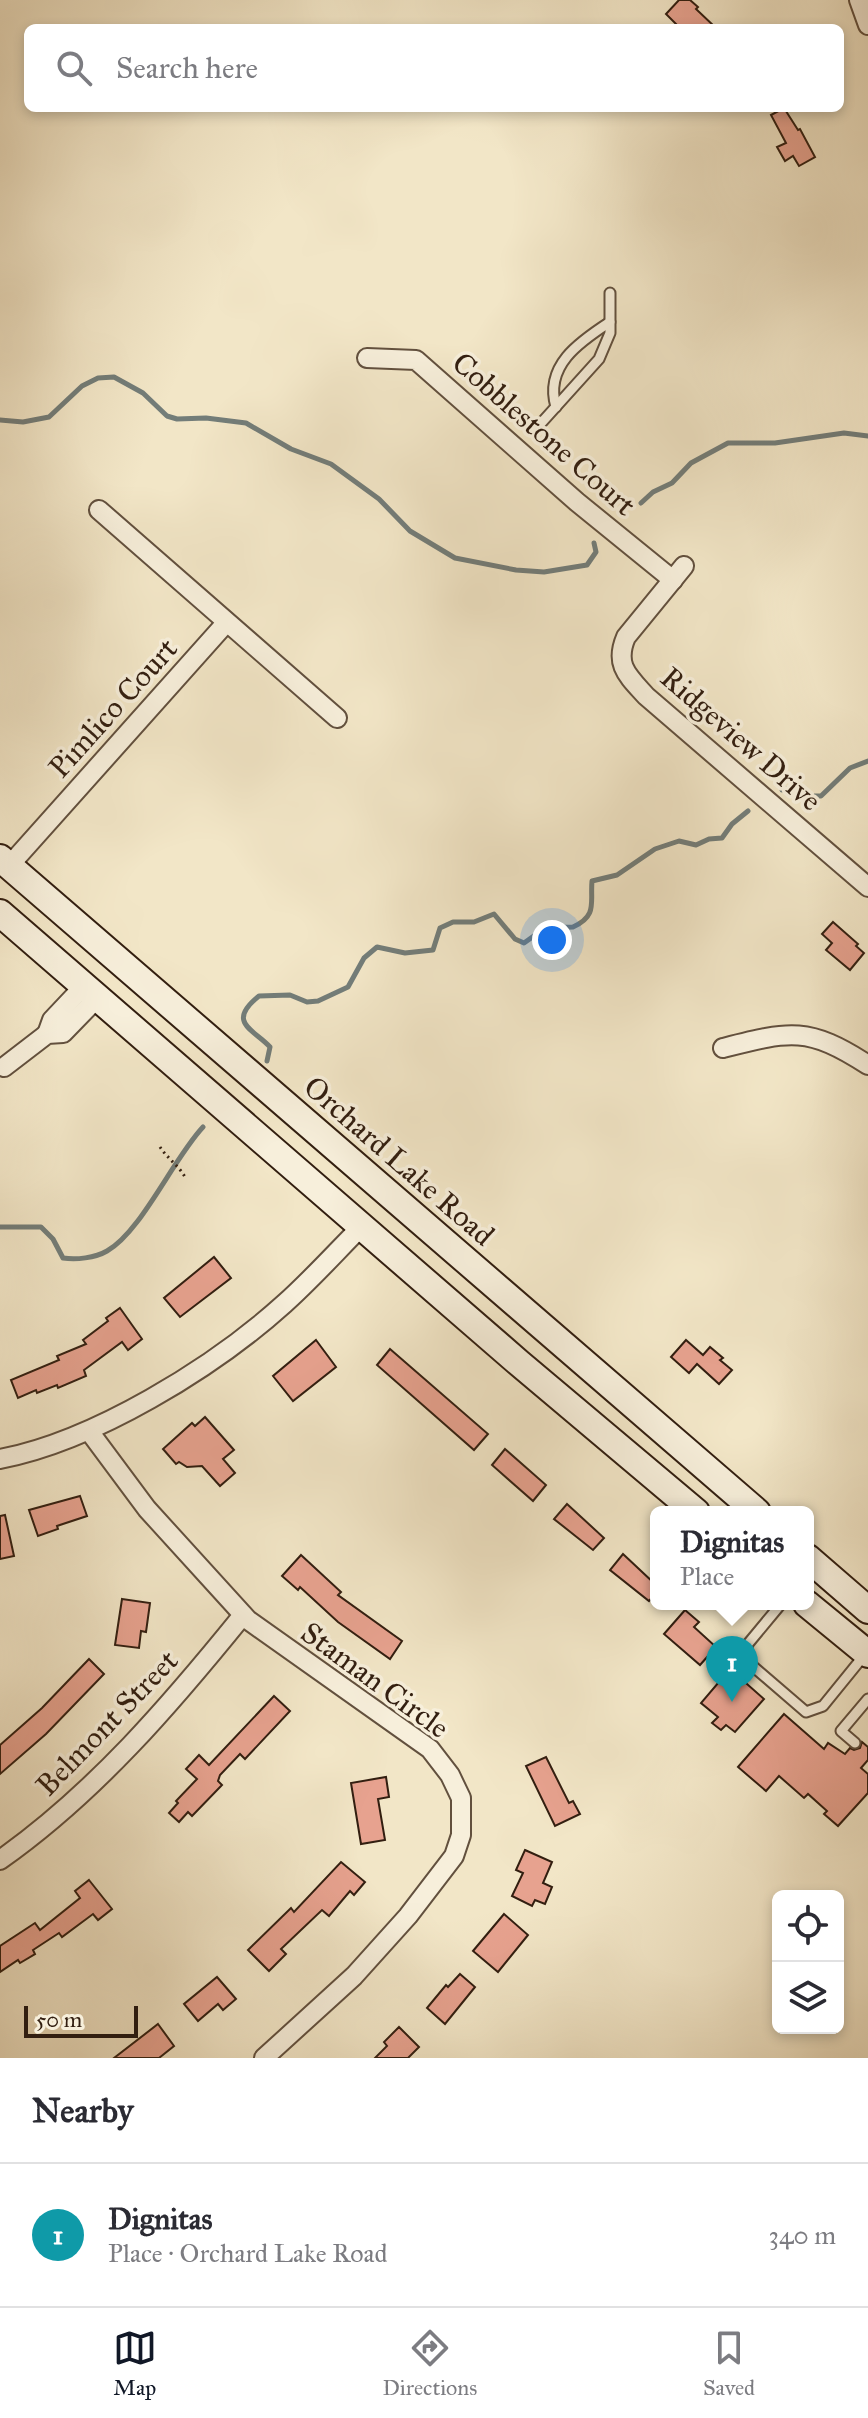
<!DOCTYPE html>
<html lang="en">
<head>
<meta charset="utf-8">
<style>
  :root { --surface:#fff; --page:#f2f2f3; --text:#2b2b33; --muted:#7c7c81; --line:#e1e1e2; --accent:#111827 }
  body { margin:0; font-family:"IM FELL Great Primer",serif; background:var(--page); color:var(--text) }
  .controls { position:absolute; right:24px; bottom:24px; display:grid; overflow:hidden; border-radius:12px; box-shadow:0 4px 12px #0003 }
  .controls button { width:72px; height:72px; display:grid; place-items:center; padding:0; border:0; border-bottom:2px solid var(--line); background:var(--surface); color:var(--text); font:40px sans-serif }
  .scale { position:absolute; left:24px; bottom:20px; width:114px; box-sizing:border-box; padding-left:8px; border:4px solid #321e10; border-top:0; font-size:22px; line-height:28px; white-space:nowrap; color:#321e10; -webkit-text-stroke:6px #f7efdb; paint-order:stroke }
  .you { position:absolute; left:552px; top:940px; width:28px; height:28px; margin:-20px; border:6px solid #fff; border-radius:50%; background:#1a73e8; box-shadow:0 0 0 12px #1a73e833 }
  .badge { display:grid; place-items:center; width:52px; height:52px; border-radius:50%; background:var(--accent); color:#fff; font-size:26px; font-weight:700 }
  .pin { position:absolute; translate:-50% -66px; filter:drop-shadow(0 2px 4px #0008) }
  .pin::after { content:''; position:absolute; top:42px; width:28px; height:24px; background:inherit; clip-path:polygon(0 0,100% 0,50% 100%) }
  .popup { position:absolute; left:650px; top:1506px; width:164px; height:104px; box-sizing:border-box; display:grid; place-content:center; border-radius:12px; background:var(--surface); filter:drop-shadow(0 2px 6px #0005); font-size:26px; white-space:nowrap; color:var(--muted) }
  .popup b { font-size:30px; color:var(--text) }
  .popup::after { content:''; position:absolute; left:50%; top:100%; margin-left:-16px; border:16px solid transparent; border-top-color:var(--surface) }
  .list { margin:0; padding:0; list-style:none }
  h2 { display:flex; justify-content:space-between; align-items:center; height:104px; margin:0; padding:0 32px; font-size:34px }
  h2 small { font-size:26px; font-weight:400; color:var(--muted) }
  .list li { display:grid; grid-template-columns:52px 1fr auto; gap:24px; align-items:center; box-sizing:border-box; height:144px; padding:0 32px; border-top:2px solid var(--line) }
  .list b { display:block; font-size:30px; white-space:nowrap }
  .list p { margin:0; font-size:26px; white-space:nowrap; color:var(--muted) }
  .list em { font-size:26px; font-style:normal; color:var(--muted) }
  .icon { flex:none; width:44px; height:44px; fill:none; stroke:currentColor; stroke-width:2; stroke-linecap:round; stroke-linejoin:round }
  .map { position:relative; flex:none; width:868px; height:2058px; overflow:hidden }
  .search { position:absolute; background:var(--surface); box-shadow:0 4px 12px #0003; left:24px; right:24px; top:24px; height:88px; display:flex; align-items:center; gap:20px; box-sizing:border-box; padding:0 28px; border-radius:12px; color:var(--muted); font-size:30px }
  .sheet { height:248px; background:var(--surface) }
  nav { display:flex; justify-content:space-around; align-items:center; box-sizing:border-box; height:112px; border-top:2px solid var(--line); background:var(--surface); font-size:22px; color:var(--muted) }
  nav a { display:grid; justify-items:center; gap:4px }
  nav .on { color:var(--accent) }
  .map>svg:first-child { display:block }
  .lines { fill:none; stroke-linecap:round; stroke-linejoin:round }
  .stream { stroke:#737d79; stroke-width:5 }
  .building { fill:#e7a28f; stroke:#321e10; stroke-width:2 }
  .lane-casing { stroke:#62503e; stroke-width:13 }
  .street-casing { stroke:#62503e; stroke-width:22 }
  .secondary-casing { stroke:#321e10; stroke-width:30 }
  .path { stroke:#321e10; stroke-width:3; stroke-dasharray:2 4; stroke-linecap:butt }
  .lane { stroke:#f7efdb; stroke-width:9 }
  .street { stroke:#f7efdb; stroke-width:18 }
  .secondary { stroke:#f7efdb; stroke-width:26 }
  .labels { text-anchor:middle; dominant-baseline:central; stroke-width:7; stroke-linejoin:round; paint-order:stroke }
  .street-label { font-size:30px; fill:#321e10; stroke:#f7efdb }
</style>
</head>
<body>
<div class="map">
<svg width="868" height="2058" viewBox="0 0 868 2058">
  <rect width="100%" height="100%" fill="#f2e6c7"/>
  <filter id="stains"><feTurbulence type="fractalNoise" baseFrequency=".0025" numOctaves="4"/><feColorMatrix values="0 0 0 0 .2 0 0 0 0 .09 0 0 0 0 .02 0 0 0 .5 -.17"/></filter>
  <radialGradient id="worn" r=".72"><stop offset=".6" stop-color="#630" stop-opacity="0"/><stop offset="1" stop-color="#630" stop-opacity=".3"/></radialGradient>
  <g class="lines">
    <g class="stream">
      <path d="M0 420 23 422 49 417 82 386 98 378 114 377 143 393 167 416 177 419 206 418 246 423 291 449 331 464 379 499 410 531 455 558 516 570 544 572 587 565 596 552 594 543"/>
      <path d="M641 503 653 492 672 483 691 463 728 443H775L844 433 868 436"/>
      <path d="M782 790 793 788 806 796H821L850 768 868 761"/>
      <path d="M267 1061 270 1047C255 1030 225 1023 259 996L290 995 307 1002 318 1001 348 987 364 958 377 947 405 953 433 950 440 928 453 922H474L494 914 515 939 524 943 545 928 573 927C598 916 590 902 592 881L617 875 655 849 679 841 696 845 709 839 722 838 732 824 748 811"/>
      <path d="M0 1227H41L53 1239 63 1258C76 1260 95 1258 107 1251 141 1232 173 1159 203 1127"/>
    </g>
  </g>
  <g class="building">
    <path d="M679 0H690L698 7 696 9 716 28H680L666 14Z"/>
    <path d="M784 108 798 130 800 129 815 157 799 166 793 156 785 161 777 147 786 143 771 115Z"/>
    <path d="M833 922 858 944 856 946 864 953 850 970 826 950 832 943 822 934Z"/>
    <path d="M214 1257 231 1278 180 1317 164 1298Z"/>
    <path d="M120 1308 142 1339 128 1350 122 1342 84 1370 86 1376 58 1388 57 1385 37 1393 36 1390 18 1398 11 1380 59 1360 57 1356 86 1344 83 1340 108 1321 106 1318Z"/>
    <path d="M316 1340 336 1367 293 1401 273 1376Z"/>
    <path d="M686 1340 703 1355 710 1347 723 1358 720 1360 732 1370 719 1384 697 1364 689 1373 671 1357Z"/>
    <path d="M390 1349 488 1434 474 1450 377 1365Z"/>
    <path d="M205 1417 234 1450 223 1459 235 1473 220 1486 202 1466 187 1467 179 1462 176 1464 163 1449 192 1423 195 1426Z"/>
    <path d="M505 1449 546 1485 533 1501 492 1465Z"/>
    <path d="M80 1496 87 1516 57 1526 58 1529 38 1536 29 1510Z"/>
    <path d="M567 1504 604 1538 593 1550 554 1519Z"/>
    <path d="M5 1515 14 1556 0 1559V1516Z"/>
    <path d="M623 1554 656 1585V1593L649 1601 610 1570Z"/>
    <path d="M301 1555 341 1592 338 1595 402 1641 390 1659 338 1622 300 1587 298 1590 282 1576Z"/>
    <path d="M122 1599 150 1603 146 1632 141 1631 139 1648 115 1645Z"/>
    <path d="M685 1610 699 1622 694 1627 716 1647 700 1665 664 1634Z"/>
    <path d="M89 1659 104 1674 46 1734 0 1774V1745L42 1708Z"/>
    <path d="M730 1669 764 1699 735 1732 726 1725 721 1730 712 1723 718 1717 701 1703Z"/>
    <path d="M274 1696 290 1711 245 1759 240 1754 220 1775 218 1781 222 1785 192 1816 188 1812 179 1822 169 1813 178 1803 176 1801 197 1779 186 1769 199 1755 209 1765Z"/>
    <path d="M784 1714 824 1749 828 1743 845 1754 850 1748 854 1750 860 1748 862 1742 868 1747V1760L861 1768 868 1774V1793L838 1826 824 1814 827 1811 808 1794 804 1798 779 1776 766 1791 738 1767Z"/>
    <path d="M546 1757 569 1803 573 1801 580 1814 555 1826 526 1766Z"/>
    <path d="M386 1777 389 1797 378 1799 385 1840 361 1844 351 1783Z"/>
    <path d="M525 1850 552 1862 543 1883 552 1887 545 1904 535 1900 532 1906 512 1896 523 1873 516 1870Z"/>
    <path d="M341 1862 365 1882 354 1895 350 1891 329 1916 322 1910 281 1949 286 1954 269 1971 248 1950 291 1908 294 1912Z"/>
    <path d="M89 1880 112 1909 98 1920 93 1914 62 1937 59 1933 33 1950 35 1954 20 1963 18 1960 0 1972V1946L35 1923 40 1930 80 1898 75 1891Z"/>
    <path d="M504 1914 528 1935 498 1972 473 1951Z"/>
    <path d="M460 1974 475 1987 445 2024 427 2008 446 1985 448 1987Z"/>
    <path d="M217 1977 236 1999 223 2010 218 2004 198 2021 184 2004Z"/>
    <path d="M158 2024 174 2046 159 2058H114Z"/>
    <path d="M399 2027 419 2047 408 2058H375L387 2046 384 2042Z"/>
  </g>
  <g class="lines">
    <g class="lane-casing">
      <g id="lane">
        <path d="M556 407C544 366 579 342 610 322"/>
        <path d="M534 431 599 359 610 333V293"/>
        <path d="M781 1604 747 1645 749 1663 806 1712 823 1706 866 1653"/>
        <path d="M855 1743 841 1731 868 1699"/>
      </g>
    </g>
    <g class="street-casing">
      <g id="street">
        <path d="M859 0 868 25"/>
        <path d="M367 358 416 360 577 502 673 580"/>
        <path d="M99 510 337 718"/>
        <path d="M684 566 626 637C614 665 628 676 646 696L868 887"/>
        <path d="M9 866 226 623"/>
        <path d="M47 1034 52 1020 85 985"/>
        <path d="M723 1048C790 1031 808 1026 868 1065"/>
        <path d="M4 1067 47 1034 63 1033 98 997"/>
        <path d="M89 1431 147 1509 248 1620 430 1749 450 1775 461 1798V1835L454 1856 408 1916 354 1976 264 2058"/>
        <path d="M0 1459C94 1441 213 1368 284 1304 311 1280 336 1252 362 1226"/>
        <path d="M0 1860C95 1793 171 1704 243 1615"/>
      </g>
    </g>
    <g class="secondary-casing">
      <g id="secondary">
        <path d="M0 858 757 1512"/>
        <path d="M0 913 519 1363 696 1512"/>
        <path d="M808 1558 868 1610"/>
        <path d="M807 1604 868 1654"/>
      </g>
    </g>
    <path class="path" d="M160 1147C167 1158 179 1166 185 1177"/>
    <use href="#lane" class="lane"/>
    <use href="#street" class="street"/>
    <use href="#secondary" class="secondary"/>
  </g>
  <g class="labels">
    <g class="street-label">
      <text transform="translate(544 434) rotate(41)">Cobblestone Court</text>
      <text transform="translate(113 708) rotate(-48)">Pimlico Court</text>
      <text transform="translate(741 739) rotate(41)">Ridgeview Drive</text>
      <text transform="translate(399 1161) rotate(41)">Orchard Lake Road</text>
      <text transform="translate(375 1680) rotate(36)">Staman Circle</text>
      <text transform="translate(107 1723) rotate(-46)">Belmont Street</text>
    </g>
  </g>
  <rect width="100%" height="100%" filter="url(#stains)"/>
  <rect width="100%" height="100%" fill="url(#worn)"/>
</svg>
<div class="controls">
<button><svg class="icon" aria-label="locate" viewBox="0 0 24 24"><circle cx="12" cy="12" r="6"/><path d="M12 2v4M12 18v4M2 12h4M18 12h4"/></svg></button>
<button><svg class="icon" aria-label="layers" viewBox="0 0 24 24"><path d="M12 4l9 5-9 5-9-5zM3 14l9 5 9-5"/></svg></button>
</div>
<div class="scale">50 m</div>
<div class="you"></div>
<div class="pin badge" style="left:732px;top:1702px;background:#0f9aa8">1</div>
<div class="popup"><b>Dignitas</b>Place</div>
<div class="search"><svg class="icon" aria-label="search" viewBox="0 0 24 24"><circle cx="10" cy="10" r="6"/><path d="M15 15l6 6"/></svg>Search here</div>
</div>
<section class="sheet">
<h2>Nearby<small></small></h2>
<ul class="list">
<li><span class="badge" style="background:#0f9aa8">1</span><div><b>Dignitas</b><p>Place · Orchard Lake Road</p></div><em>340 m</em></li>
</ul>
</section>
<nav>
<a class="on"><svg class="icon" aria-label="map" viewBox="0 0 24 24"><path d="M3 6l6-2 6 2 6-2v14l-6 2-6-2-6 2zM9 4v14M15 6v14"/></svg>Map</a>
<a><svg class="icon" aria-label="directions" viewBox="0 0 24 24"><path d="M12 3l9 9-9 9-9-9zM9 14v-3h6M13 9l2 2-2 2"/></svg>Directions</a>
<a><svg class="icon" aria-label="saved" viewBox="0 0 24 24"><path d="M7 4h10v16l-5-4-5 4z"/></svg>Saved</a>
</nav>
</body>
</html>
